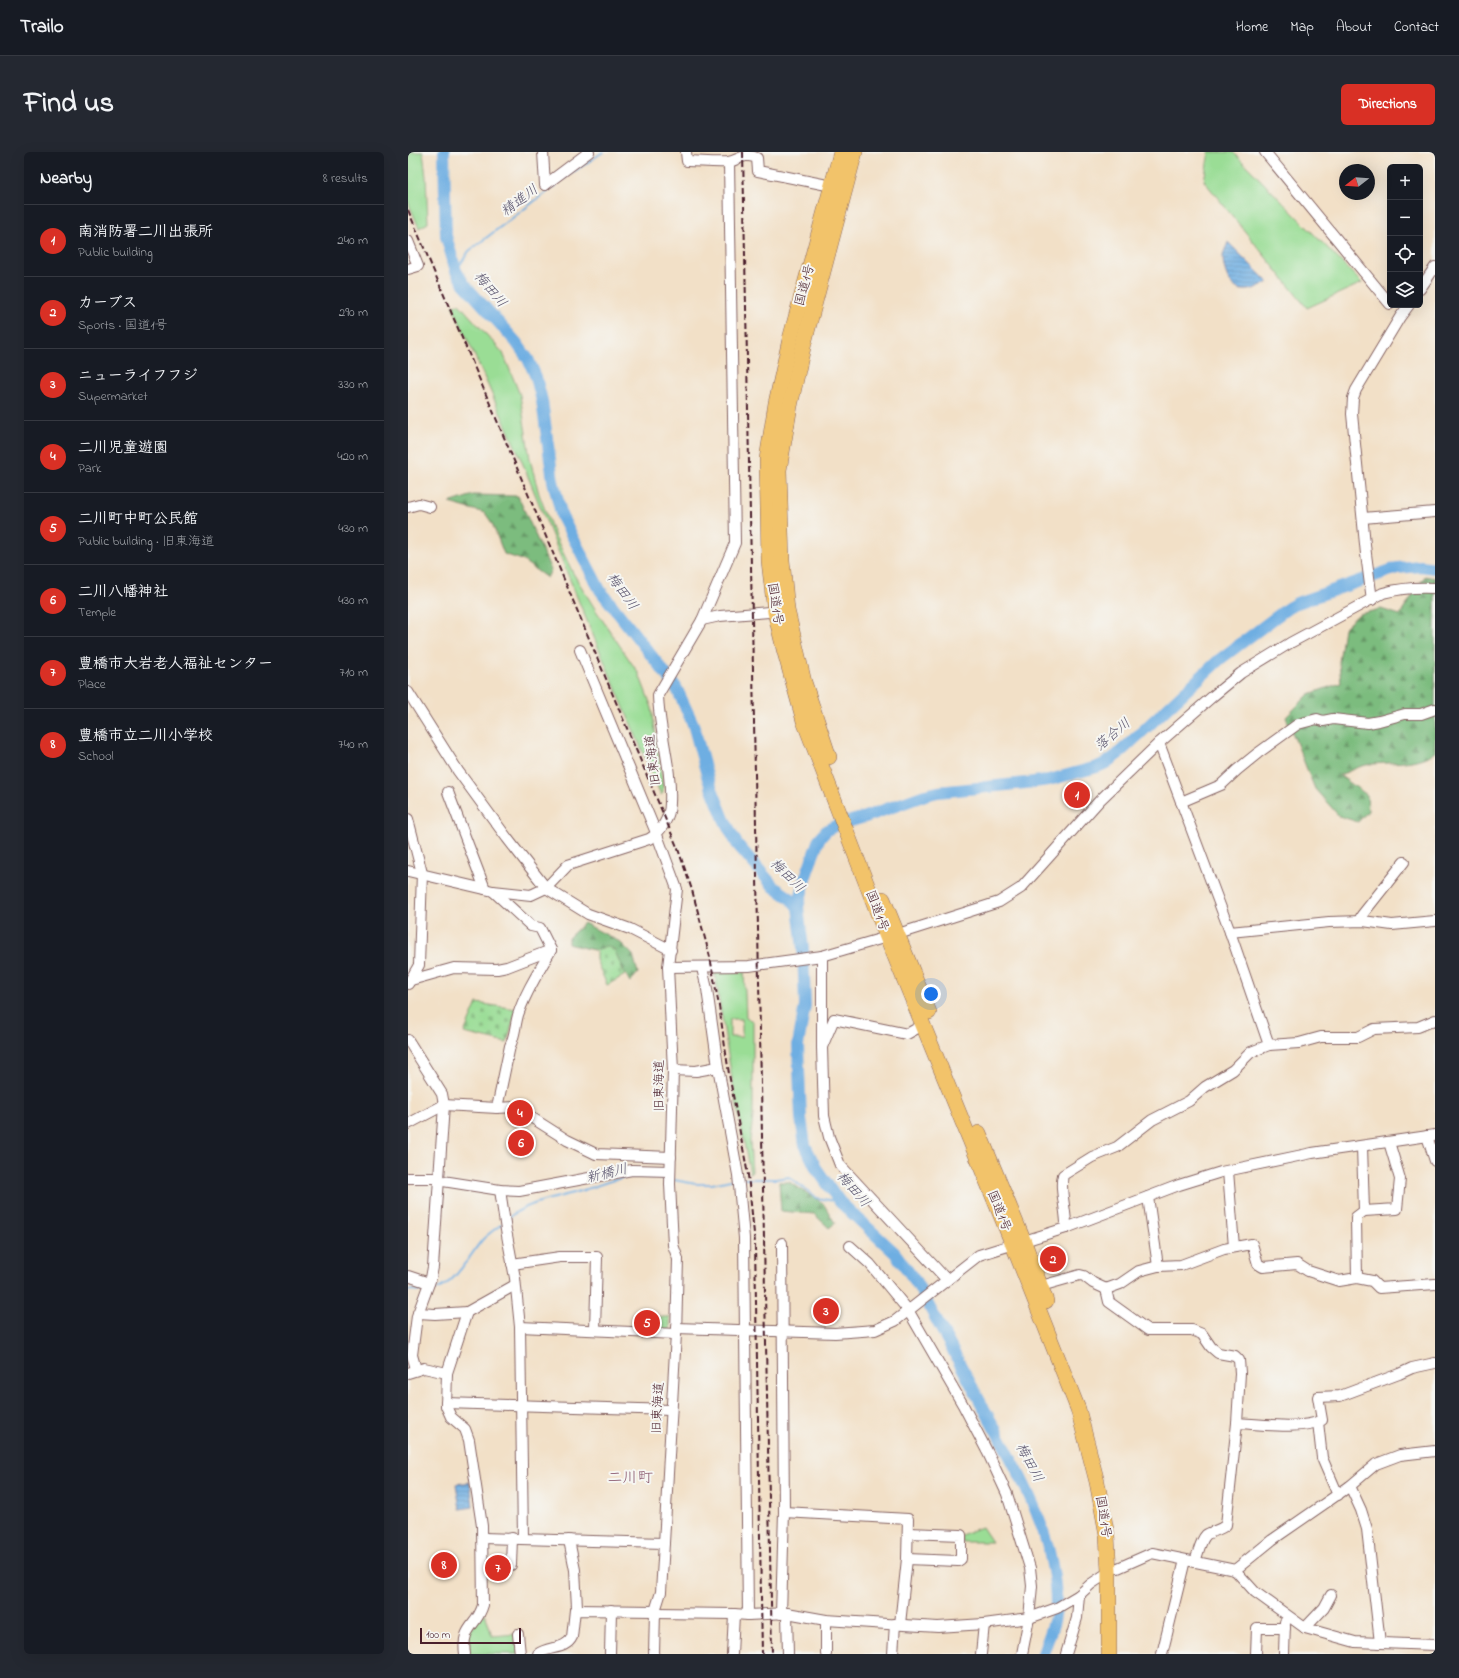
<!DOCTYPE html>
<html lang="en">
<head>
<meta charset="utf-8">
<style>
  :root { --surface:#171b24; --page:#242831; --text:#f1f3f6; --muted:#9ea1a6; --line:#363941; --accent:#d93025 }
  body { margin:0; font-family:"Indie Flower","Klee One",sans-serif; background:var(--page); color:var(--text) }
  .controls { position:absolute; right:12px; top:12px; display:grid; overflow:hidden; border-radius:6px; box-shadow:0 4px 16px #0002 }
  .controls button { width:36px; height:36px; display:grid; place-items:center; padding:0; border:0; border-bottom:1px solid var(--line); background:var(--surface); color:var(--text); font:20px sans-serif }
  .compass { position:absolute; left:931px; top:12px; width:36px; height:36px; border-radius:50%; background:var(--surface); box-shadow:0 4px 16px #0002; rotate:253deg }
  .scale { position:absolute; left:12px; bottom:10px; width:101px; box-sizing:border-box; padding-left:4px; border:2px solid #4a1f2b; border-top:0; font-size:11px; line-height:14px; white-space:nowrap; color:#4a1f2b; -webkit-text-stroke:3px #f6f6f2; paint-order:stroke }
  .you { position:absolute; left:523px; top:842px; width:14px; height:14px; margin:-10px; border:3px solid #fff; border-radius:50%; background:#1a73e8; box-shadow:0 0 0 6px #1a73e833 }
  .badge { display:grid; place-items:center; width:26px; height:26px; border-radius:50%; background:var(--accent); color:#fff; font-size:13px; font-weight:700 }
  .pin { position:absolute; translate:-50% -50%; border:2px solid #fff; box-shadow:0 1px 4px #0006 }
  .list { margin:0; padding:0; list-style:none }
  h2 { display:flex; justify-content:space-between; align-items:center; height:52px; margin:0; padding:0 16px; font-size:17px }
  h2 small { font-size:13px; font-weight:400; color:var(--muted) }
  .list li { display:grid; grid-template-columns:26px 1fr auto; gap:12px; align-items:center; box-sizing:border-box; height:72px; padding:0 16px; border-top:1px solid var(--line) }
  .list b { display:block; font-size:15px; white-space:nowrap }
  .list p { margin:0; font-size:13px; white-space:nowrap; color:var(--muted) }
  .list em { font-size:13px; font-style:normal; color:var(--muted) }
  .icon { flex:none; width:22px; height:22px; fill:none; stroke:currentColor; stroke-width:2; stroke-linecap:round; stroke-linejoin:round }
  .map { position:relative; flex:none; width:1027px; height:1502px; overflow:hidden; border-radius:6px }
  header { display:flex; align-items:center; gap:24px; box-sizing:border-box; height:56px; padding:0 20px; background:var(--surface); border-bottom:1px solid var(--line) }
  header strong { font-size:19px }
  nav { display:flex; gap:22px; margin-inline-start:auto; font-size:14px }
  .intro { display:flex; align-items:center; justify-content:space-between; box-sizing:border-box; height:96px; padding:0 24px }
  h1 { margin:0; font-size:28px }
  .button { padding:10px 18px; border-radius:6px; background:var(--accent); color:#fff; font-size:14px; font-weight:700 }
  main { display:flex; gap:24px; padding:0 24px }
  aside { flex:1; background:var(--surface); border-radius:6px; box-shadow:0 4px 16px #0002 }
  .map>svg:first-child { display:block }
  .green { fill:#9add95; stroke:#727e60; fill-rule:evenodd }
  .forest { fill:url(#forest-firs); stroke:#626e54 }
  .cemetery { fill:url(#cemetery-stones); stroke:#727e60 }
  .water { fill:url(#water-rules); stroke:#5c6686 }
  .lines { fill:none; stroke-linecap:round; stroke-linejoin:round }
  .stream { stroke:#6eaee2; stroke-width:2 }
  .river { stroke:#6eaee2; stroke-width:12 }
  .minor-casing { stroke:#856362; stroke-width:12 }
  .highway-casing { stroke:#856362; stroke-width:16 }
  .minor { stroke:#fff; stroke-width:10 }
  .highway { stroke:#f2c36a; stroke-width:15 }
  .rail { stroke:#4a1f2b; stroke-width:2; stroke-dasharray:6 3; stroke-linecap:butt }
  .labels { text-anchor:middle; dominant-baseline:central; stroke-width:4; stroke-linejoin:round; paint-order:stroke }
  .street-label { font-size:13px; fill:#4a1f2b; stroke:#f6f6f2 }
  .water-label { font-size:14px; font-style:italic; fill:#57516b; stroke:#f6f6f2 }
  .quarter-label { font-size:15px; fill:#834f66; stroke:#f6f6f2 }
</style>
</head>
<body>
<header>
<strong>Trailo</strong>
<nav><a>Home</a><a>Map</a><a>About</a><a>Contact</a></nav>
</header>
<div class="intro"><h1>Find us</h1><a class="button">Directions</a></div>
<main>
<aside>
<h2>Nearby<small>8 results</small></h2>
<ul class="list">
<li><span class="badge">1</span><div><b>南消防署二川出張所</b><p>Public building</p></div><em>240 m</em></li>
<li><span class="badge">2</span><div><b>カーブス</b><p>Sports · 国道1号</p></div><em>290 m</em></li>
<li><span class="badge">3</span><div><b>ニューライフフジ</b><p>Supermarket</p></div><em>330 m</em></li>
<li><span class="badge">4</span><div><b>二川児童遊園</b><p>Park</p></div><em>420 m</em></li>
<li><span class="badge">5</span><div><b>二川町中町公民館</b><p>Public building · 旧東海道</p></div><em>430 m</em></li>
<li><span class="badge">6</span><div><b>二川八幡神社</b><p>Temple</p></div><em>430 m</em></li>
<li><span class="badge">7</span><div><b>豊橋市大岩老人福祉センター</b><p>Place</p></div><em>710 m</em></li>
<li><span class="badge">8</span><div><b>豊橋市立二川小学校</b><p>School</p></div><em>740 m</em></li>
</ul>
</aside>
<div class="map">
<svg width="1027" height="1502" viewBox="0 0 1027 1502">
  <defs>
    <pattern id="forest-firs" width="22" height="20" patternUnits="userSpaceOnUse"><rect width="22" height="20" fill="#7bbc7e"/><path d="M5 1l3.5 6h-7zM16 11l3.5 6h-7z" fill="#679867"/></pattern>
    <pattern id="cemetery-stones" width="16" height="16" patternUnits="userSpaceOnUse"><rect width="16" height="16" fill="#9add95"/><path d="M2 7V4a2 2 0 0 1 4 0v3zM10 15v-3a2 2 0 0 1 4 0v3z" fill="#86bd81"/></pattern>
    <pattern id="water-rules" width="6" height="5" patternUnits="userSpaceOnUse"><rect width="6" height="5" fill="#6eaee2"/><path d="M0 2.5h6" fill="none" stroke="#5c8db7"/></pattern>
  </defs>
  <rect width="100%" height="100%" fill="#f6f6f2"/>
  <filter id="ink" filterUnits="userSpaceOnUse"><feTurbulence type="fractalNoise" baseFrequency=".025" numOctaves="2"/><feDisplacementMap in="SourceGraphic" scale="8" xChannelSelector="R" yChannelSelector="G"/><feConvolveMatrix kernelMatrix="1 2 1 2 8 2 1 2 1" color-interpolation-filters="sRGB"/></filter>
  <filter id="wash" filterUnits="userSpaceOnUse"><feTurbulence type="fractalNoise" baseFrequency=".012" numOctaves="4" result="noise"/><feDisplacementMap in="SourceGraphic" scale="16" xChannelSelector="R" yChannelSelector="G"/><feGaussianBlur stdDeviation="0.9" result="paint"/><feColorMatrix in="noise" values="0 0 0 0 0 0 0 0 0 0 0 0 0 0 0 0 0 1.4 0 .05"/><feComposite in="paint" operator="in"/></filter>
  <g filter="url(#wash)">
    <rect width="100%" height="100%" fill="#f2e0c7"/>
    <g class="green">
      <path d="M0 0H15L18 25 20 71 11 76 0 50Z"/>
      <path d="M801 0H825L954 131 899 156 796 29Z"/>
      <path d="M51 152 95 201 112 243 122 307 131 342 146 382 165 421 189 460 231 522 244 556 255 635V641L253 643 171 450 112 305 44 153Z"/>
      <path d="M306 817H336L338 866 345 869V964L342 989 344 1020 342 1021 327 945ZM322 867H334V885H322Z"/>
      <path d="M244 1165H262V1178L243 1176Z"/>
      <path d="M574 1375 584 1390H554L553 1383Z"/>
      <path d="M77 1461 84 1484 110 1482 111 1502H61V1479Z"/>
    </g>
    <g class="forest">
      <path d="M65 343 110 344 143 418 139 426 114 408 96 402 84 371 77 361 41 351Z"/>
      <path d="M1017 424 1027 426V600C1006 614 981 609 958 613 949 615 940 620 931 623L959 643 960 659 950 670 931 664 907 637 878 565 901 542 933 531 931 510 936 476 951 462 973 457 992 463Z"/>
      <path d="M176 771 212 790 225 803 230 821 222 830 207 803 160 792V786Z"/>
      <path d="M371 1030H381L415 1051 427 1071 421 1076 406 1062 373 1059Z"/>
    </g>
    <g class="cemetery">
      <path d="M197 794 206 797 217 823 199 833 188 808V800Z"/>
      <path d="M69 851 108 857 99 891 56 881Z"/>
    </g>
    <g class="water">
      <path d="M820 90 860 130C846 138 829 145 820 126 817 120 815 112 815 105 815 100 819 94 820 90Z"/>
      <path d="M62 1330 65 1355 52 1357 48 1332Z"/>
    </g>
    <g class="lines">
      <g class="stream">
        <path d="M48 119 61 99 158 25 195 0"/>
        <path d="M333 1027H368L381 1025 409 1046 432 1050"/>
        <path d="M266 1028 288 1032H304L327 1027"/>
        <path d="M100 1066C121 1049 147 1047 172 1039 187 1035 204 1027 219 1025 233 1023 247 1026 260 1027"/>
        <path d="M0 1138 15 1139"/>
        <path d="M21 1139C44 1138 61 1104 74 1088 80 1082 87 1077 94 1072"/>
      </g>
      <g class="river">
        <path d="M36 0 38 84 48 119 56 132 108 190 120 207 128 225 134 249 145 329 154 365 171 397 192 438 268 535 285 572 300 627 316 667 329 692 366 735 382 746 390 755 395 796 397 853 390 893 393 966 397 993 408 1016 432 1050 487 1101 508 1130C530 1171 552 1212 574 1253 608 1315 649 1382 648 1456 648 1471 639 1488 635 1502"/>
        <path d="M390 755 399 721 411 687 419 678 429 673 457 665 517 643 530 640 618 631 641 628 689 615 698 611 709 603 811 508 880 456 889 451 989 416 1013 414 1027 416"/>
      </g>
    </g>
  </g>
  <g filter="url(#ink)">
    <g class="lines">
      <g class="minor-casing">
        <g id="minor">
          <path d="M135 0 137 33"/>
          <path d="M278 0 279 9C292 9 306 11 320 10 330 9 335 0 349 6L350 19 424 34"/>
          <path d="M857 0 982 152"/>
          <path d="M137 33 181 0"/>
          <path d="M0 89 10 114 0 117"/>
          <path d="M1012 137 1027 115"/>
          <path d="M0 355 11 352 22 355"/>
          <path d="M955 366 1027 360"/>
          <path d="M964 448 958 402 944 262 945 246 948 238 992 165 1001 153"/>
          <path d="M294 468 312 464 373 459"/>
          <path d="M172 498 249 683 269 737 260 815 265 918 262 1032 265 1093 270 1107 268 1182 256 1391 253 1440 247 1459 246 1502"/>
          <path d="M0 540 50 619 99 686 138 736 180 762 222 777 263 798"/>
          <path d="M40 640 77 737"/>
          <path d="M773 650 813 633 829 618 850 601 890 572 909 567 915 569 925 567 960 571 971 569 997 562H1013L1027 557"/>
          <path d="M0 667 14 721 11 813 0 832"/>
          <path d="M0 719 85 739 123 743 138 736 160 713 241 687C253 680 262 666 262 651 264 615 251 579 250 543L294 468 327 391 321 10"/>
          <path d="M85 739 123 774 132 776 143 798C131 819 117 841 110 863 107 874 107 884 102 894L89 956 107 955 159 988 188 1002 263 1005"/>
          <path d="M951 769 954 763 996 710"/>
          <path d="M822 780 921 770 955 769 984 773 1027 769"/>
          <path d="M490 782 591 750 613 736 692 648 751 591 805 544 833 521 882 491 975 441C993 436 1009 435 1027 436"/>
          <path d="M479 785 414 804V895L426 867 499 882 515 873"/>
          <path d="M260 815 341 814 414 804"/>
          <path d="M294 816 299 837 310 915 330 1023 336 1086 340 1463"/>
          <path d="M3 828 46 816 89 817 99 815 143 798"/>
          <path d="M0 888 34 942 36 953 25 1115 23 1126 9 1164 4 1203 8 1217"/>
          <path d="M861 893 891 891 913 885H950L966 877 1010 875 1027 868"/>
          <path d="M414 895 416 964 421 985 432 1013 539 1128"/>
          <path d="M265 918 288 919 310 915"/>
          <path d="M0 972 36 953 89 956"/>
          <path d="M1019 984 1027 1009"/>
          <path d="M820 1019 826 1095"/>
          <path d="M0 1026H29L35 1029 92 1038 111 1039 224 1018 262 1019"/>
          <path d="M92 1038 98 1078 107 1126 112 1175 115 1386"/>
          <path d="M740 1045 750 1114"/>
          <path d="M956 1059 989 1057 992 1027 981 990"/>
          <path d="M658 1076C659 1060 651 1037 655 1023L684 1005 709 995 744 968 781 949 797 935 825 918 843 900 861 893 822 780 751 591"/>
          <path d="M442 1094 462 1112 500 1158 555 1253 580 1301 599 1342 622 1416 624 1434 621 1466 614 1502"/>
          <path d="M104 1112 152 1105H189L187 1178"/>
          <path d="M0 1124 21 1131"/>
          <path d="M949 1126 948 1065 956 1059 954 994"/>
          <path d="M633 1134 672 1123 676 1124 685 1131 698 1137 712 1132 731 1119 750 1114 773 1113 816 1097 844 1092 850 1112 855 1115 889 1112 900 1119 931 1129 949 1126 964 1129 971 1136 1027 1132"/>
          <path d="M698 1137 701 1150 740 1178H784L794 1182 803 1195 810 1201 827 1204 831 1208 832 1221 829 1271 818 1373C811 1379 803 1379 798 1383 792 1389 790 1402 787 1410"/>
          <path d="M10 1161 27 1162 59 1160 107 1133"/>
          <path d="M112 1175 268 1182"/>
          <path d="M268 1176 427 1181 467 1178 487 1169 571 1103 658 1076 771 1033 813 1020 904 1001 1027 983"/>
          <path d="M0 1221 16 1216 39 1221 38 1254 43 1265 57 1277 61 1288 74 1374 75 1453C69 1475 53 1474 57 1502"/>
          <path d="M39 1221 59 1160"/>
          <path d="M38 1251 263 1258"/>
          <path d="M910 1270 914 1306 930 1343"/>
          <path d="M829 1271C851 1272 895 1278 914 1268L910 1245 932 1244 991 1222 1004 1216 1027 1211"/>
          <path d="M942 1334 953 1358 959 1377 972 1491"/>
          <path d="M376 1360 500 1367 499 1407 492 1472"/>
          <path d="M75 1386 256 1391"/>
          <path d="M161 1388 167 1418 169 1455 167 1458"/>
          <path d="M499 1407 550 1409 553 1407V1383L500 1381"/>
          <path d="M103 1413 104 1386"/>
          <path d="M710 1416 744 1401 827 1418 864 1388 942 1334 968 1312 992 1303 1027 1299"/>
          <path d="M827 1418 847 1440 897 1476 947 1490 1027 1493"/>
          <path d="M247 1461 326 1462 340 1463 379 1461 418 1468 479 1472 530 1475 576 1472 621 1466 649 1456 671 1443 683 1432 701 1420"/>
          <path d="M379 1461 380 1502"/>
          <path d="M373 1462 376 1360 374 1091"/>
          <path d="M897 1476 916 1456 923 1443"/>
          <path d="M110 1482 112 1502"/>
          <path d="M130 1502C140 1494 158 1498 164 1485L167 1458 247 1459"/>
          <path d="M202 1502 203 1458"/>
          <path d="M324 1502 326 1462"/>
          <path d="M418 1502V1468"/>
          <path d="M485 1502 487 1472"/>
          <path d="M573 1502 576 1472"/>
          <path d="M658 1502 669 1466 671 1443"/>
          <path d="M754 1502 777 1408"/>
          <path d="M848 1502 849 1476H877"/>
          <path d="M876 1502 877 1470"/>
        </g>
      </g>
      <g class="highway-casing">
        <g id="highway">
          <path d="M433 0 382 187 368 251 359 307 361 409 367 460 376 497 396 569 479 785 605 1093 670 1257 689 1330 699 1383 701 1420V1502"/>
          <path d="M421 605 396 530 379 458 374 408 371 318 382 254 396 191 447 0"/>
          <path d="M475 747 521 860"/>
          <path d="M571 981 616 1090 638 1149"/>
        </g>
      </g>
      <use href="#minor" class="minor"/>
      <use href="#highway" class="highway"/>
      <g class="rail">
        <path d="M335 0 364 1502"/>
        <path d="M0 58 270 697 284 738 302 805 311 854 321 922 340 1023 347 1091 354 1502"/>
      </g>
    </g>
  </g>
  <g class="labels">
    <g class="street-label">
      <text transform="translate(397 133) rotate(-75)">国道1号</text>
      <text transform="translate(367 452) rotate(81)">国道1号</text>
      <text transform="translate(245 608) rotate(-97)">旧東海道</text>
      <text transform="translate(469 759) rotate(69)">国道1号</text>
      <text transform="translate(251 934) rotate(-90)">旧東海道</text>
      <text transform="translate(591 1059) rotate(68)">国道1号</text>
      <text transform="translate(250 1256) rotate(-87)">旧東海道</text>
      <text transform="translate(695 1365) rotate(81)">国道1号</text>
    </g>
    <g class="water-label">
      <text transform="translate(112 49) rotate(-37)">精進川</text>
      <text transform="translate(82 138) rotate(50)">梅田川</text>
      <text transform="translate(214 440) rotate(54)">梅田川</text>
      <text transform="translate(705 583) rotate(-40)">落合川</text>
      <text transform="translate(379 724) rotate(44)">梅田川</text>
      <text transform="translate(199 1022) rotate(-13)">新橋川</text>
      <text transform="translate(445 1038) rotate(49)">梅田川</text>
      <text transform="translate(621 1311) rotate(62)">梅田川</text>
    </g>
    <g class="quarter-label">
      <text x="222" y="1326">二川町</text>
    </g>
  </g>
</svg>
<div class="controls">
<button>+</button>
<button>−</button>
<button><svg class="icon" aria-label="locate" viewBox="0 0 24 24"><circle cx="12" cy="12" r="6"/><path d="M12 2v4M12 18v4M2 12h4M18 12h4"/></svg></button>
<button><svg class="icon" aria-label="layers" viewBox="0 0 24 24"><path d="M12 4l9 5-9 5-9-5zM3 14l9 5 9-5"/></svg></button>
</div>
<svg class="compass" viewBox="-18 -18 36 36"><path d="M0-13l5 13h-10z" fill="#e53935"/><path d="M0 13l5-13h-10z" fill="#9ea1a6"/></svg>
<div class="scale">100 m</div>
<div class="you"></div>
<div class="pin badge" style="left:669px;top:643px">1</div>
<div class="pin badge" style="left:645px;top:1107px">2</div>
<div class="pin badge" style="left:418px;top:1159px">3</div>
<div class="pin badge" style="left:112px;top:961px">4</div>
<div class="pin badge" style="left:239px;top:1171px">5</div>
<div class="pin badge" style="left:113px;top:991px">6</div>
<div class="pin badge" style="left:90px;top:1416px">7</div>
<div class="pin badge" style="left:36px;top:1413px">8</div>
</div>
</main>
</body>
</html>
